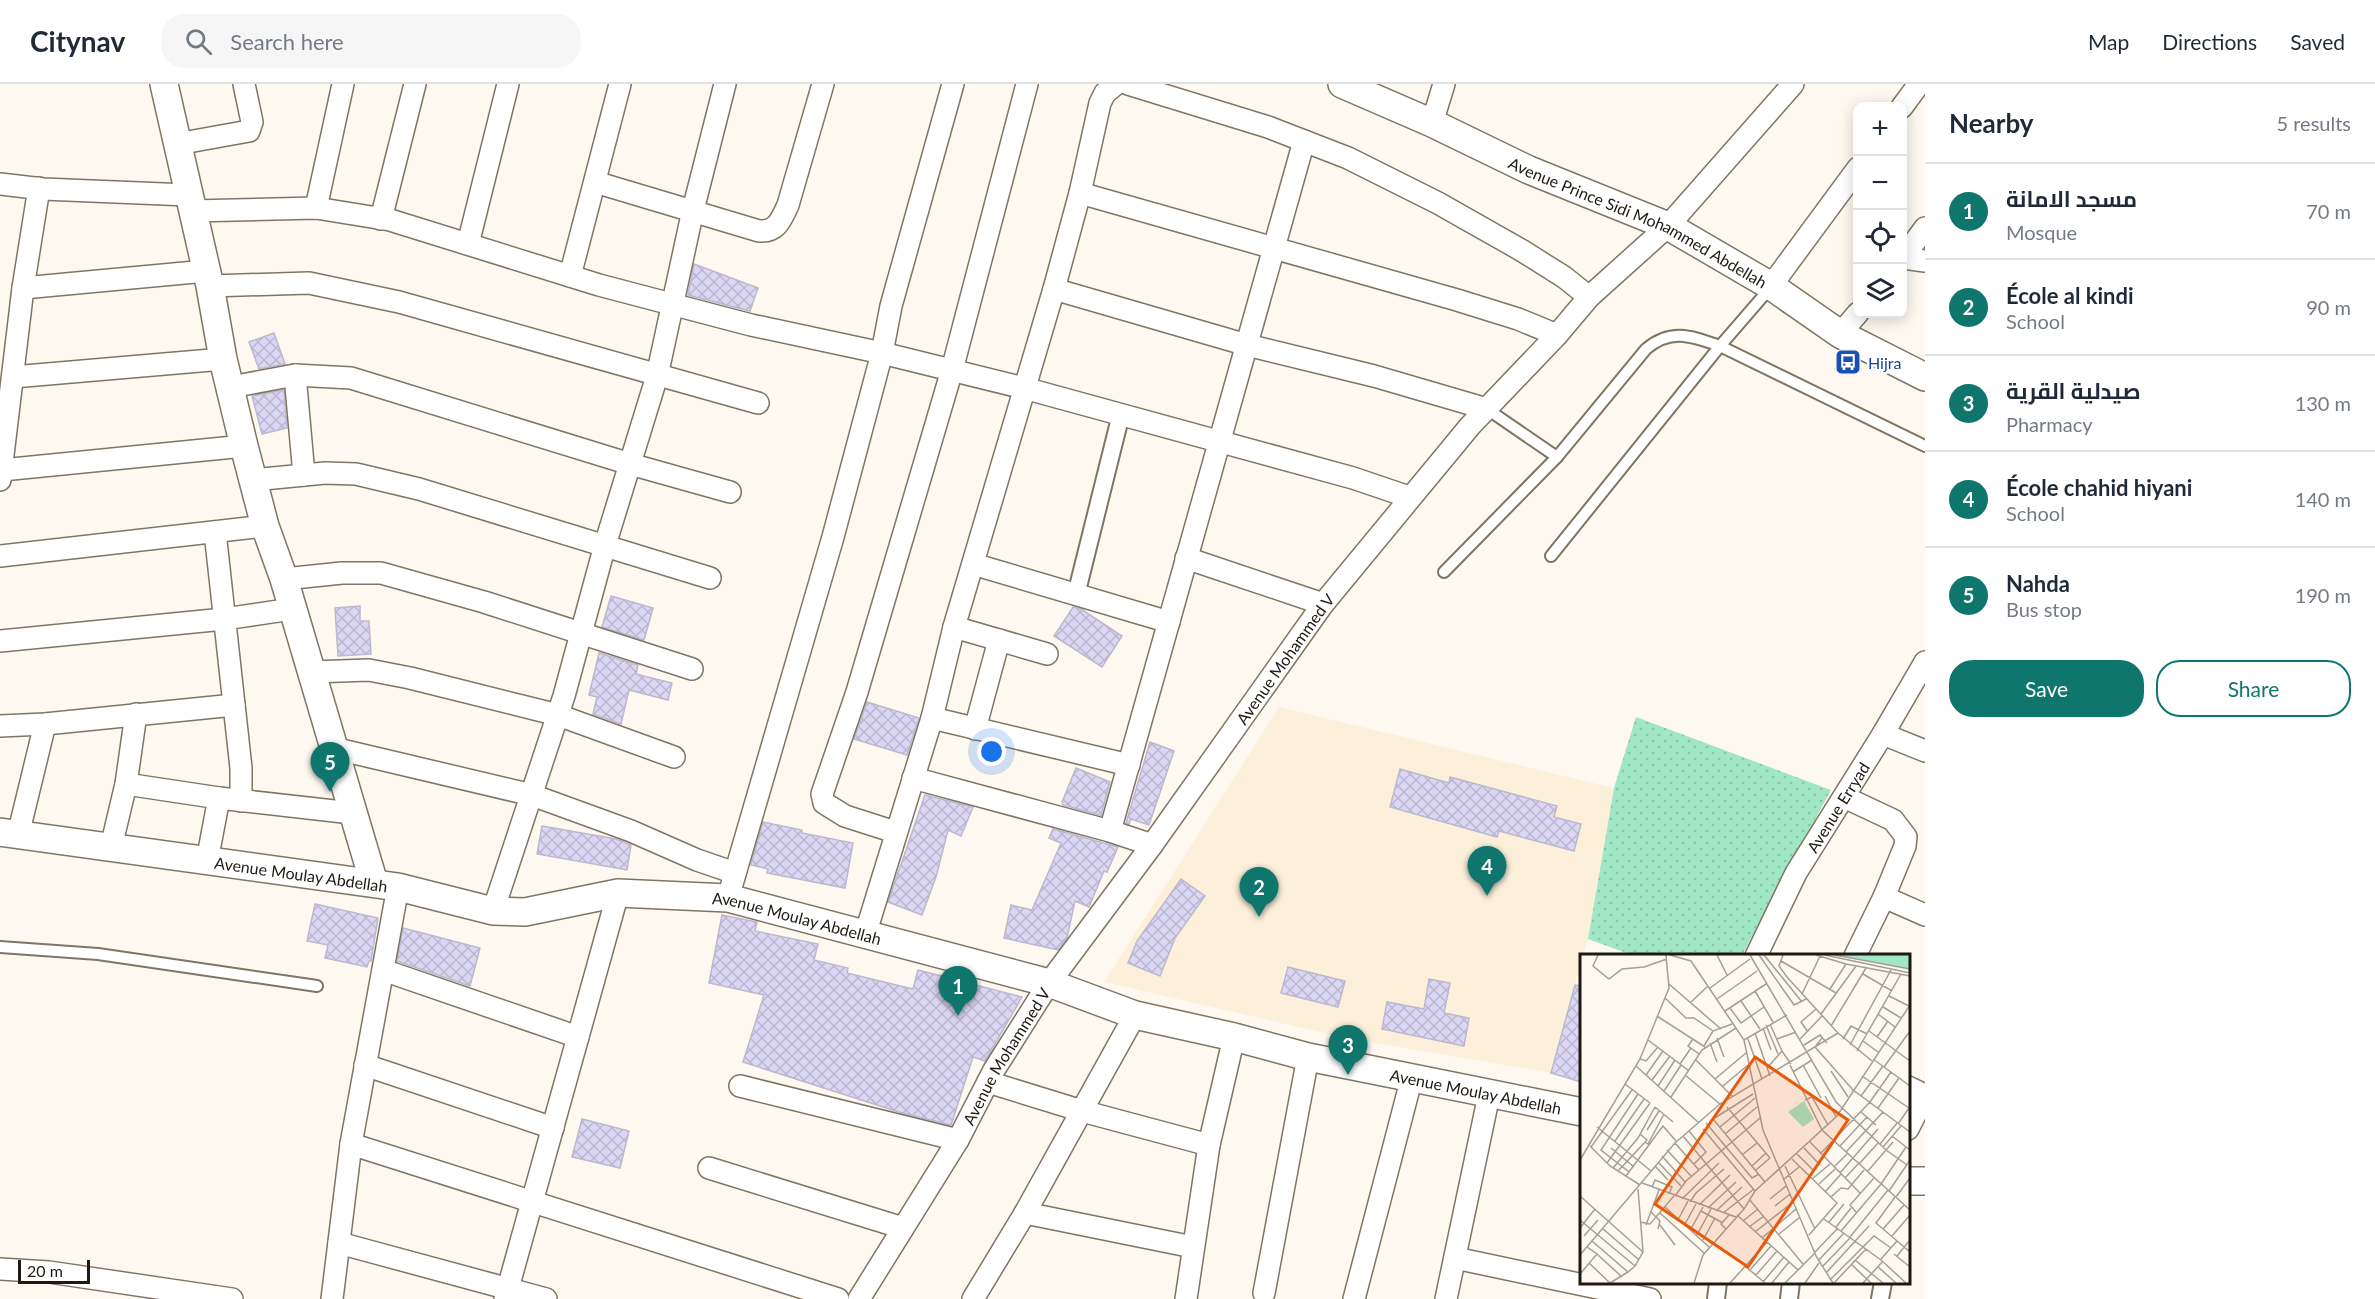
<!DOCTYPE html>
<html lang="en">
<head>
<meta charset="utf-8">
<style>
  :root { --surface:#fff; --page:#f6f6f7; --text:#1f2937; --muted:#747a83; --line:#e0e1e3; --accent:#0f766e }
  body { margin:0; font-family:Lato,Cairo,sans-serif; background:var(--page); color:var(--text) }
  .controls { position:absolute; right:18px; top:18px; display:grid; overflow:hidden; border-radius:12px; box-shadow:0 3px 15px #0003 }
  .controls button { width:54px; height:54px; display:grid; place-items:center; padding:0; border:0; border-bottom:2px solid var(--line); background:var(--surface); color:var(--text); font:30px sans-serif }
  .scale { position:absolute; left:18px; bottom:15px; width:72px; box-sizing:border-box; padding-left:6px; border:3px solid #1e1912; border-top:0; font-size:16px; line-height:21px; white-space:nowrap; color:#1e1912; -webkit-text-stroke:4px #fff; paint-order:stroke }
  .you { position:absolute; left:992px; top:668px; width:21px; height:21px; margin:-15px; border:4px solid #fff; border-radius:50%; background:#1a73e8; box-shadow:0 0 0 9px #1a73e833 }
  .badge { display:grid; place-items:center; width:39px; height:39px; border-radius:50%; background:var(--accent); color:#fff; font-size:20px; font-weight:700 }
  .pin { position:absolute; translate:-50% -50px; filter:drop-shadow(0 2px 3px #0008) }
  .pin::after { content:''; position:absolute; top:32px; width:21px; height:18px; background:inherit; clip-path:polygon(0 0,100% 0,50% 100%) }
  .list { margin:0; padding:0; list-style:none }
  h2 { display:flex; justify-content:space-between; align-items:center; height:78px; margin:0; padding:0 24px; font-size:26px }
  h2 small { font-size:20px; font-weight:400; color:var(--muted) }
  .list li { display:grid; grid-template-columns:39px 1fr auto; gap:18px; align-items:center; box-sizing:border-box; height:96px; padding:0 24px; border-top:2px solid var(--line) }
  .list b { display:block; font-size:22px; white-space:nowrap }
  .list p { margin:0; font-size:20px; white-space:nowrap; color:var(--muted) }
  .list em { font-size:20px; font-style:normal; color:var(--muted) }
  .actions { display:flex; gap:12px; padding:18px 24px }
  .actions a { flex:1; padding:14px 0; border:2px solid var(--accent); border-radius:24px; text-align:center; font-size:21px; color:var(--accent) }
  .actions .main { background:var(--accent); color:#fff }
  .icon { flex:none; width:33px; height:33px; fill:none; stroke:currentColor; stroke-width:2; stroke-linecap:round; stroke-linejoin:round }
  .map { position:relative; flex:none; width:1925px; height:1215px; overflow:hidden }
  header { display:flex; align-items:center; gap:36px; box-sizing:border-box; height:84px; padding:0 30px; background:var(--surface); border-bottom:2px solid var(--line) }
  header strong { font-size:28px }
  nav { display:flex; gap:33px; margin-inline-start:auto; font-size:21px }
  .search { width:420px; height:54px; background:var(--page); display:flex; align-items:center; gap:15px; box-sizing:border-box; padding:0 21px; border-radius:24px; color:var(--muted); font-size:22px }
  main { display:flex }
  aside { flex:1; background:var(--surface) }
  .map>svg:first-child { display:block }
  .built { fill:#fdf0db }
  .park { fill:url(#park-dots) }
  .building { fill:url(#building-cross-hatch); stroke:#bcb9cd; stroke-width:1.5 }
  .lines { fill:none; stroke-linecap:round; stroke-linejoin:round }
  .service-casing { stroke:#807564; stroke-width:14 }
  .pedestrian-casing { stroke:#807564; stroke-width:20 }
  .minor-casing { stroke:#807564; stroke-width:24 }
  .tertiary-casing { stroke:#807564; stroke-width:30 }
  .service { stroke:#fff; stroke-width:10 }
  .pedestrian { stroke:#fff; stroke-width:16 }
  .minor { stroke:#fff; stroke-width:21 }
  .tertiary { stroke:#fff; stroke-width:27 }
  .labels { text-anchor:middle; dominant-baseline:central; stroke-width:5; stroke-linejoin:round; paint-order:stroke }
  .street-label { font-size:16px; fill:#1e1912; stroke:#fff }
  .transit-label { font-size:16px; fill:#164399; stroke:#fff; text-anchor:start }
  .inset-road { fill:none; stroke:#a49f97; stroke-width:1.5 }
  .view { fill:#e8590c; fill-opacity:0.15; stroke:#e8590c; stroke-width:3 }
  .inset-edge { fill:none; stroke:#1e1912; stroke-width:3 }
</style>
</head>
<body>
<header>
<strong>Citynav</strong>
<div class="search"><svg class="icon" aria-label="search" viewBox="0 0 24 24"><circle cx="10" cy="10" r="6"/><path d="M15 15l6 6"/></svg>Search here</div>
<nav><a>Map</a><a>Directions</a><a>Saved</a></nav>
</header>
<main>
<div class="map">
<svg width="1925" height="1215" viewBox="0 0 1925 1215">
  <defs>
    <pattern id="park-dots" width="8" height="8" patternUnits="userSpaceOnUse" patternTransform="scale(1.5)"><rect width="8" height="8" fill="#a0e7c6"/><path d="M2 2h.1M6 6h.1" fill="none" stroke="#89c6a9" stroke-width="1.8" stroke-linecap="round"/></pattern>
    <pattern id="building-cross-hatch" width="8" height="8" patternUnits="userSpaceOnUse" patternTransform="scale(1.5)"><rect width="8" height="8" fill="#dad6f4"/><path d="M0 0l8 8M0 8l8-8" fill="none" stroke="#bbb7d0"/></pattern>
  </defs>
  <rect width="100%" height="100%" fill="#fdf8f0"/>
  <path class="built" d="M1279 623 1614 704 1588 855 1583 871 1582 872 1581 878 1551 989 1346 954 1104 898Z"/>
  <path class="park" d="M1636 633 1831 706 1742 871H1632L1588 855 1614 704Z"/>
  <g class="building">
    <path d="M694 180 758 204 750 227 688 211Z"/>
    <path d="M274 249 285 280 259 285 249 258Z"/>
    <path d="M284 306 287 344 262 350 252 312Z"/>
    <path d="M611 512 653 524 644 556 602 543Z"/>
    <path d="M360 522V537H369L371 570 338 572 335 524Z"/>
    <path d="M1073 523 1081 525 1122 552 1102 583 1054 552Z"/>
    <path d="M599 569 638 581 636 590 672 599 668 616 629 606 621 640 593 630 597 613 589 611Z"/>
    <path d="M867 618 919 634 907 671 854 655Z"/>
    <path d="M1150 658 1174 667 1149 741 1131 735 1129 740 1126 739Z"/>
    <path d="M1076 684 1110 698 1101 731 1063 721 1062 718Z"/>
    <path d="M1400 685 1449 699 1450 693 1557 722 1554 733 1581 740 1574 767 1499 747 1497 753 1390 723Z"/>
    <path d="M925 711 973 723 961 752 948 746 936 793 922 831 888 818Z"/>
    <path d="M763 738 802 746V749L853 759 845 804 767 789 768 785 751 781Z"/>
    <path d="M542 742 616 755 631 761 627 786 537 770Z"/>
    <path d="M1053 745 1118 763 1107 788 1104 787 1089 823 1075 817 1067 854 1058 866 1004 854 1011 821 1032 826 1061 759 1049 754Z"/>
    <path d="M1181 795 1205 812 1175 854 1160 892 1128 879 1137 857Z"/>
    <path d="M315 820 378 834 371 877H369L367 883 325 874 328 861 307 857Z"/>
    <path d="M722 831 757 838 755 847 818 860 814 876 848 884 847 889 913 905 918 886 1022 913 985 977 973 973 951 1041 902 1029 743 978 764 911 709 899Z"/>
    <path d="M403 844 480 864 470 902 397 877Z"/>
    <path d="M1288 883 1345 897 1338 923 1281 909Z"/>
    <path d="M1429 895 1450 899 1444 929 1469 934 1464 962 1382 945 1387 918 1424 925Z"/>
    <path d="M1575 901 1581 902V998L1551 989Z"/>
    <path d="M582 1035 629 1047 620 1084 572 1073Z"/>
  </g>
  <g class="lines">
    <g class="service-casing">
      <g id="service">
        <path d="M1487 325 1557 373 1646 265C1671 244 1691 252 1720 262L1925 362"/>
        <path d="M1551 472 1720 262 1771 203"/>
        <path d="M1444 488 1557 373"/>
        <path d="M0 863 98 870 317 902"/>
      </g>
    </g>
    <g class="pedestrian-casing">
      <g id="pedestrian">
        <path d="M1076 511 1121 330"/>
        <path d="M1716 1215 1718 1198"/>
        <path d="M1789 1215 1791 1198"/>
        <path d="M1880 1215 1883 1198"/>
      </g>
    </g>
    <g class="minor-casing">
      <g id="minor">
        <path d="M1128 0 1268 43 1348 74 1438 119 1521 166 1564 193 1589 213"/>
        <path d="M1902 23 1919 0"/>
        <path d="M1432 39 1444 0"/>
        <path d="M177 60 249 47 252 38 244 0"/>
        <path d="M595 98 759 147C777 148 781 136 788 121L823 0"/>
        <path d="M0 100 43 105 188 111"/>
        <path d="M1080 109 1457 216 1518 235 1557 251"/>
        <path d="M316 124 343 0"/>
        <path d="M192 127 316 124 390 136 599 201 751 241 882 269 1024 304 1353 394 1409 413"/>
        <path d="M381 135 415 0"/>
        <path d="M468 160 508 0"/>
        <path d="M1903 174 1925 177"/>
        <path d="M1902 175 1925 144"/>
        <path d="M570 192 620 0"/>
        <path d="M210 202 309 199 399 218 758 319"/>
        <path d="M1771 202 1858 84"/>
        <path d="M23 204 206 187"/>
        <path d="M1054 205 1247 261 1374 292 1487 325"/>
        <path d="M1840 250 1858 229"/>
        <path d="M295 291 304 391"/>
        <path d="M13 293 223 275"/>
        <path d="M231 303 295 291 351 294 630 380 730 408"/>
        <path d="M2 386 244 362"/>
        <path d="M0 396 23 204 39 104"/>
        <path d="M253 396 325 389 356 390 419 405 710 494"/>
        <path d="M215 448 241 684V717"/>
        <path d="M0 472 265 442"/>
        <path d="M1186 474 1323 520"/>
        <path d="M973 480 1169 538"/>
        <path d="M284 495 342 489H381L484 518 692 585"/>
        <path d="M954 543 1047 570"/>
        <path d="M0 557 224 535 292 525"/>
        <path d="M311 588 369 586 410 594 558 631 674 673"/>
        <path d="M932 634 1129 681"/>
        <path d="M0 642 45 640 234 621"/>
        <path d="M975 645 999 556"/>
        <path d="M1883 650 1925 667"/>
        <path d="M333 664 532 711 631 747 697 776 735 789"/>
        <path d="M913 694 1110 747 1152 761"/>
        <path d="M126 700 219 714"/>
        <path d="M1844 713 1893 736 1906 753 1905 762 1884 813 1855 872"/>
        <path d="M1110 747 1304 57"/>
        <path d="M895 748 845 732 824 719 822 710 857 608 952 286 1027 0"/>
        <path d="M18 751 45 640"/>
        <path d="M111 763 126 700 136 630"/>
        <path d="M207 777 219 714 352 729"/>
        <path d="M1884 813 1925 831"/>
        <path d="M728 814 833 453 882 269 891 222 953 0"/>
        <path d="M493 827 564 612 605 461 657 292 693 126 725 0"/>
        <path d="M865 851 932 634 954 543 1054 205 1080 109 1100 19 1105 9 1116 0"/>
        <path id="s1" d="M1756 872 1796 789 1883 650 1925 578"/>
        <path d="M383 886 578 953"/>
        <path d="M365 981 553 1044"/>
        <path d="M988 998 1082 1027 1209 1061"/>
        <path d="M740 1002 958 1056"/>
        <path d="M1908 1003 1925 1011 1908 1045"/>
        <path d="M351 1060 838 1215"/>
        <path d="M709 1084 903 1144"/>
        <path d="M1025 1129 1193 1163"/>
        <path d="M339 1159 546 1215"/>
        <path d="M1455 1174 1650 1215"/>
        <path d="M0 1185 49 1188 232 1215"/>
        <path d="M1264 1209 1308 973"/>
        <path d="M332 1215 351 1060 398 803"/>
        <path d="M505 1215 618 809"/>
        <path id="s2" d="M859 1215 958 1056 994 986 1049 899 1152 761 1323 520 1470 342 1557 251 1589 213 1668 142 1793 0"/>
        <path d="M973 1215 1025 1129 1135 931"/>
        <path d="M1186 1215 1209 1061 1234 953"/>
        <path d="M1354 1215 1412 993"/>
        <path d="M1446 1215 1489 1011"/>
      </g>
    </g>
    <g class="tertiary-casing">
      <g id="tertiary">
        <path d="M164 0 210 202 223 275 244 362 265 442 284 495 374 799"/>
        <path id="s3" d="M1342 0 1432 39 1529 86 1668 142 1771 202 1840 250 1925 293"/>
        <path id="s4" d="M0 748 398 803 493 827 525 828 618 809 728 814 1049 899 1135 931 1234 953 1308 973 1582 1028"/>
        <path d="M1908 1097H1925"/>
      </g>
    </g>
    <use href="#service" class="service"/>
    <use href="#pedestrian" class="pedestrian"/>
    <use href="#minor" class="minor"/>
    <use href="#tertiary" class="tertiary"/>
  </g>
  <defs>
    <g id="bus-square" transform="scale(1.35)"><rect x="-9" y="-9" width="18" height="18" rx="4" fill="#1a4fb4" stroke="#fff"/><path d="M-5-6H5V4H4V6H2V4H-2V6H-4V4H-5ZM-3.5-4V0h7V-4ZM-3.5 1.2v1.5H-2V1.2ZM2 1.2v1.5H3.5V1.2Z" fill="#fff"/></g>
  </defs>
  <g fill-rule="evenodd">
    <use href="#bus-square" x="1848" y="278"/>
  </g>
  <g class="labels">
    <g class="street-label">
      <text stroke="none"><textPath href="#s3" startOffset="327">Avenue Prince Sidi Mohammed Abdellah</textPath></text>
      <text stroke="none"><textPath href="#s2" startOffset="770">Avenue Mohammed V</textPath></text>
      <text stroke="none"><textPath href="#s1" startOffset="170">Avenue Erryad</textPath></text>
      <text stroke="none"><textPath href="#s4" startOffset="304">Avenue Moulay Abdellah</textPath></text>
      <text stroke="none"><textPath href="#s4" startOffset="808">Avenue Moulay Abdellah</textPath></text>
      <text stroke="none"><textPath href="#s2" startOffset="284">Avenue Mohammed V</textPath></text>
      <text stroke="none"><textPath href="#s4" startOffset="1510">Avenue Moulay Abdellah</textPath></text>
    </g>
    <g class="transit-label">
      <text x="1868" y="278">Hijra</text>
    </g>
  </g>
  <g transform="translate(1580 870)">
    <rect width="330" height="330" fill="#fdf8f0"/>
    <path d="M257 1H330V15Z" fill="#a0e7c6"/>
    <path d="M224 147 234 165 223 173 208 158Z" fill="#a0e7c6"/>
    <path class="inset-road" d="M18 1 13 12 29 25 42 15 64 13 87 5M90 1 111 7 164 86 183 176 236 302 253 329M137 1 147 21M170 1 256 148 306 196 327 211M179 1 214 51 226 45M184 1 222 48M203 1 199 12 207 23 258 79 292 107M236 1 266 10 330 22M245 1 330 19M255 1 330 15M201 7 256 39M283 20 312 37M89 30 141 75M130 34 170 5M250 35 266 10M175 37 193 68M222 40 240 2M309 42 329 52M85 44 106 64H114L133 77M137 45 177 17M161 47 180 75M110 49 128 32M303 53 321 64M150 54 161 69 184 53M145 57 186 30M241 60 276 12M298 60 315 73M77 62 125 93M190 70 202 97M186 71 198 100M251 72 286 14M183 74 191 96M289 77 330 107M228 78 221 68 236 55M175 79 190 122M297 83 308 67M137 84 144 103M242 84 235 93 273 136 330 178M113 85 108 92 119 100M168 85 182 125M197 85 216 78M220 85 242 62M263 85 271 72 287 80M68 86 108 116M164 86 207 61M283 87 298 98M130 89 137 108M224 91 240 81 247 89M270 91 311 16M124 92 133 77 152 70M277 97 321 20M60 105 66 107 78 93M115 105 152 142M293 105 330 132M100 110 111 94M210 111 242 176 330 256M223 111 241 144M56 112 119 169M304 113 330 77M187 114 202 97 211 110M251 117 268 143M213 118 232 106M66 121 83 97M105 121 140 150M282 122 329 154M135 125 166 99M72 126 90 102M45 130 70 149M78 132 95 106M143 132 168 111M84 137 101 111M173 140 133 165 185 228M245 142 256 163M281 142 303 112M91 143 122 96 156 74M225 146 232 143 248 171M75 153 93 168M147 153 190 204M298 154 319 124M281 158 296 171M126 169 172 224 179 220M318 170 329 154M17 173 71 217M140 173 175 144M123 175 175 237M67 176 79 157M109 177 126 198 114 210M145 180 177 153M103 182 164 255M312 182 330 196M35 187 64 145M65 188 68 190 84 160M230 188 280 239M95 189 119 216M300 190 317 169M10 192 30 212 60 231M260 192 287 163M11 193 52 136M303 193 321 172M31 194 54 213M224 194 240 211M87 196 112 223M266 198 303 158M217 200 233 216M240 200 290 148 311 118M162 201 177 189M82 202 105 228M212 205 257 249 229 281M0 206 60 105 89 34 86 1M78 208 101 232M27 209 70 149M279 210 298 189M75 212 88 226M172 212 186 199M205 212 235 275M254 213 267 200M33 214 58 184 75 153M176 216 190 204M38 217 67 186 60 180M49 218 21 196 58 140M287 218 313 188M260 219 298 175M46 222 83 172 96 187M265 224 278 210M232 225 250 210M203 226 219 213M62 229 156 263M239 230 255 215M301 230 326 193M72 233 75 226 92 233 89 240M309 237 330 206M245 238 261 220M0 242 63 298M95 242 106 227 180 164M251 243 261 234 268 235 284 216M315 243 296 269 330 298M316 243 330 224M102 245 139 209M169 245 223 310M190 245 206 232M110 248 116 239 144 215M119 251 150 221M195 252 210 240M85 253 129 293M128 254 156 228M121 257 143 269M136 257 162 233M71 258 80 267 78 275M276 258 270 251 294 224M80 259 124 299M143 259 174 235M157 261 218 316M99 264 108 247M244 265 301 306 326 329M0 266 55 312M163 267 178 255M60 268 70 270 94 242M249 268 264 250M105 270 116 250M66 271 79 236M80 271 95 291M169 273 184 262M256 273 271 254M0 274 15 255M22 274 59 306M111 275 123 253M146 275 141 270 149 261M303 275 324 251M261 277 301 230M175 278 213 248M199 280 220 263M117 281 131 255M4 282 18 266M312 282 330 261M270 283 308 236M182 284 216 255M123 286 135 264M12 287 48 318 55 312 63 298 58 235M235 298 258 274M17 300 42 323M314 300 330 313M0 301 95 189 140 150 258 79M317 302 330 286M301 305 317 287M275 306 303 329M238 307 264 279M9 309 30 329M271 310 291 329M165 312 185 329M242 313 270 284M298 313 316 329M170 316 191 292M246 319 289 272M0 320 17 300 7 293M176 321 197 297M250 326 294 282 311 294M183 328 204 303M30 329 48 318M114 329 123 301 164 255 175 237 257 162 330 51M150 329 187 288M192 329 209 308M205 329 235 299M225 329 239 309M254 329 286 295M283 329 303 307"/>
    <path class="view" d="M175 103 268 166 168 313 75 250Z"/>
    <rect width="330" height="330" class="inset-edge"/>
  </g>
</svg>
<div class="controls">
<button>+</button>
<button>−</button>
<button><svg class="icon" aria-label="locate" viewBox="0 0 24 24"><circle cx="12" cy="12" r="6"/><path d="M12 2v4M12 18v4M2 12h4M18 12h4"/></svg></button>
<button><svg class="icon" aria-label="layers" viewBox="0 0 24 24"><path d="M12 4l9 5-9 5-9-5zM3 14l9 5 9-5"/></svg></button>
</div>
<div class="scale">20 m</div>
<div class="you"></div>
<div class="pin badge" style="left:958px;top:932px">1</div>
<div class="pin badge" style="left:1259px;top:833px">2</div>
<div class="pin badge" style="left:1348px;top:991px">3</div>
<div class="pin badge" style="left:1487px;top:812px">4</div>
<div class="pin badge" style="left:330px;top:708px">5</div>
</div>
<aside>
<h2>Nearby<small>5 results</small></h2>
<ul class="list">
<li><span class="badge">1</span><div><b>مسجد الامانة</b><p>Mosque</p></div><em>70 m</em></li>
<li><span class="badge">2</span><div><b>École al kindi</b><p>School</p></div><em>90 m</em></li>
<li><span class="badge">3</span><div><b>صيدلية القرية</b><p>Pharmacy</p></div><em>130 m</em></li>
<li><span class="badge">4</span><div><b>École chahid hiyani</b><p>School</p></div><em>140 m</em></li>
<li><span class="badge">5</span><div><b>Nahda</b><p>Bus stop</p></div><em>190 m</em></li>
</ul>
<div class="actions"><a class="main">Save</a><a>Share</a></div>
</aside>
</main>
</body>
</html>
